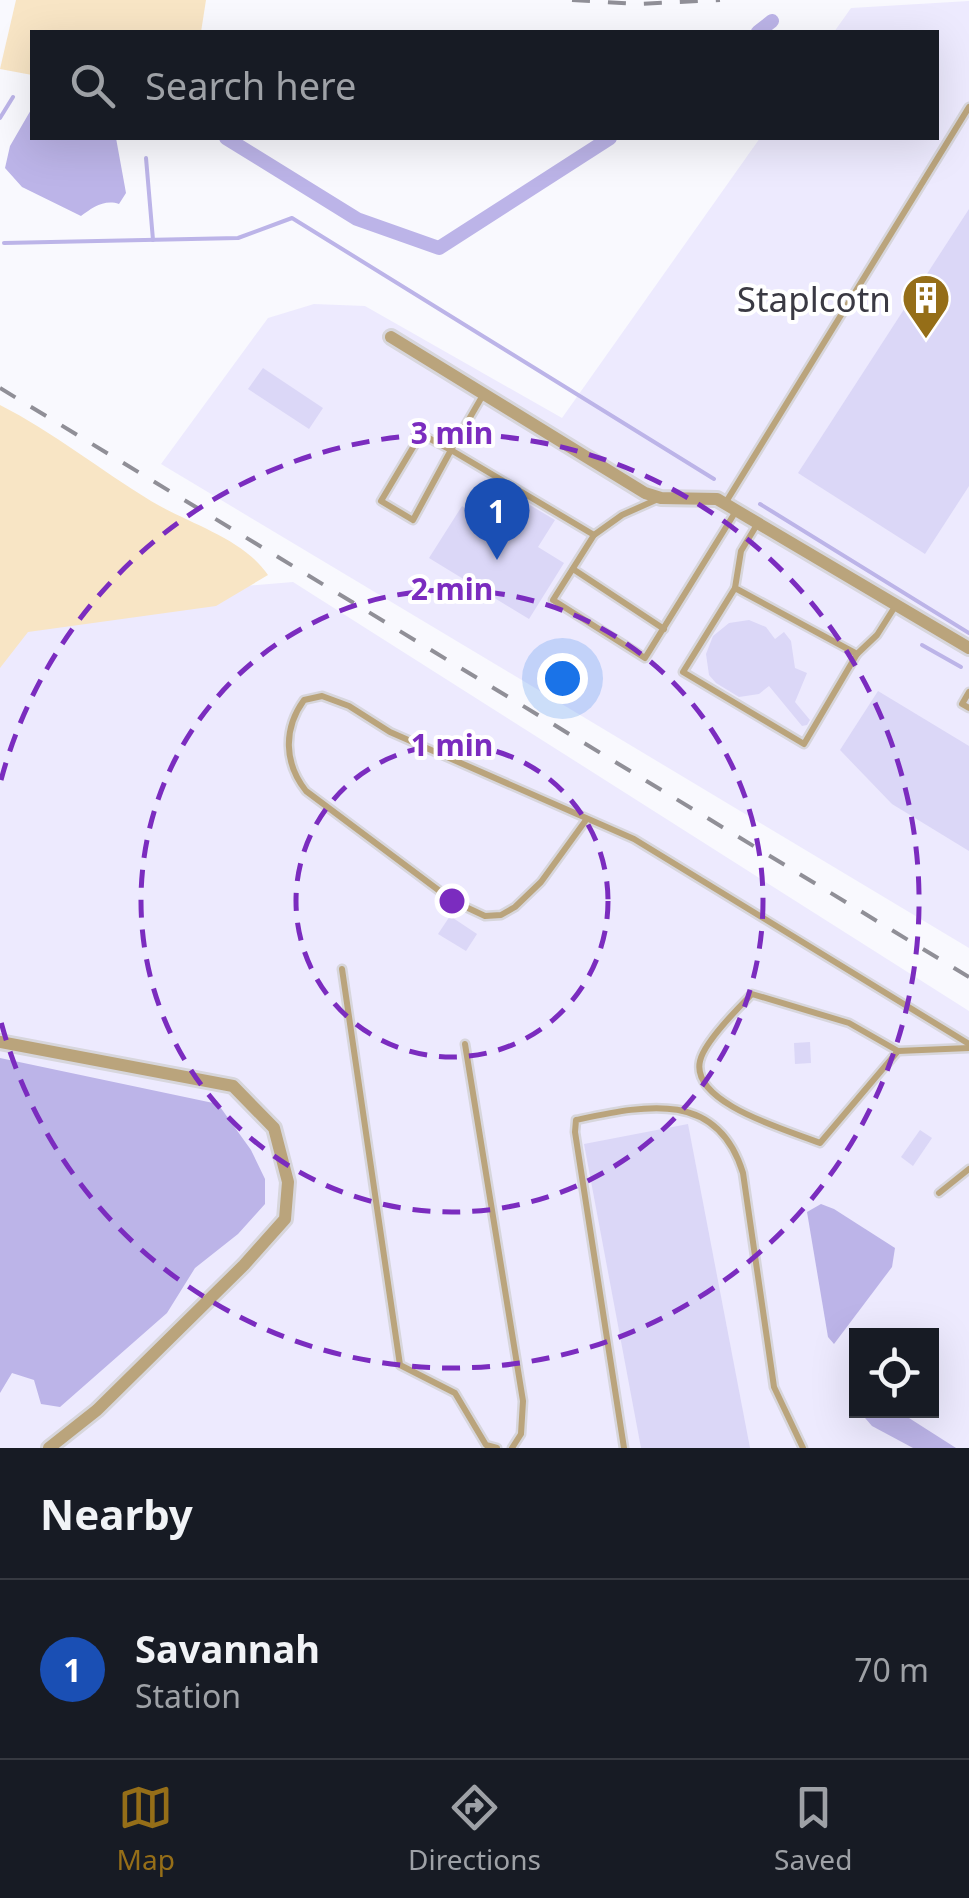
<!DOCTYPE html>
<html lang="en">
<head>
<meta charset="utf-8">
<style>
  :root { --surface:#171b24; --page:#242831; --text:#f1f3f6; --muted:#9ea1a6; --line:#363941; --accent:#956e18 }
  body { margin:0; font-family:"Noto Sans",sans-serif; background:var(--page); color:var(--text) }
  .controls { position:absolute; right:30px; bottom:30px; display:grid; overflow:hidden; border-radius:0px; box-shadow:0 10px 40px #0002 }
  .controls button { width:90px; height:90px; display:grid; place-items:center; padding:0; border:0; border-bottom:2px solid var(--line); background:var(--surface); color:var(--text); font:50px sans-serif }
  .you { position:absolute; left:562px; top:678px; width:35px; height:35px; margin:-25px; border:8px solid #fff; border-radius:50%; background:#1a73e8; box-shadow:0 0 0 15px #1a73e833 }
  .badge { display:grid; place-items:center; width:65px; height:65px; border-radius:50%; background:var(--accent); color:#fff; font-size:32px; font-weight:700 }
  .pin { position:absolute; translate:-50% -82px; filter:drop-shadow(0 2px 5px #0008) }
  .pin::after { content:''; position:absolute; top:52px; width:35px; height:30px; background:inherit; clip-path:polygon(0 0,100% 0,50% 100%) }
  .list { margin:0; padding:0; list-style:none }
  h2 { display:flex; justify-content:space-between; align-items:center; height:130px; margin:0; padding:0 40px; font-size:42px }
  h2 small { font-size:32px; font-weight:400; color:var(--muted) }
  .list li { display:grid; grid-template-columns:65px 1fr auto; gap:30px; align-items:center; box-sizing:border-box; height:180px; padding:0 40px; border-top:2px solid var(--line) }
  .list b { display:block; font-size:38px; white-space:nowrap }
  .list p { margin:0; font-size:32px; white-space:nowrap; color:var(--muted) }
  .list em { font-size:32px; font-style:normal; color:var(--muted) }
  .icon { flex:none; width:55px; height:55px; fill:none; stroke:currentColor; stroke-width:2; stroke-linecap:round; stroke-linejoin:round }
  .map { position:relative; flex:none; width:969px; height:1448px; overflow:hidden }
  .search { position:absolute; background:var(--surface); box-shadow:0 10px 40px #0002; left:30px; right:30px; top:30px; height:110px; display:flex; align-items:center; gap:25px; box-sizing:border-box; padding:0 35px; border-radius:0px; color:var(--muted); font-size:38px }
  .sheet { height:310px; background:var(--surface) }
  nav { display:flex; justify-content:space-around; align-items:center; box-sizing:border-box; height:140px; border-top:2px solid var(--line); background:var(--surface); font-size:28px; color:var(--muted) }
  nav a { display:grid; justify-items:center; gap:5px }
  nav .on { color:var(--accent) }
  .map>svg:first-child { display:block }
  .built { fill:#edeafe; fill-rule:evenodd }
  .green { fill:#f8e5c5 }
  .water { fill:#bcb4e8 }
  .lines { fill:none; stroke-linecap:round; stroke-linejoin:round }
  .stream { stroke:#bcb4e8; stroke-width:4 }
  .canal { stroke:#bcb4e8; stroke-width:14 }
  .building { fill:#dbd7f7 }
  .lane-casing { stroke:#d7d6dc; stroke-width:11 }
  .street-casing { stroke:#d7d6dc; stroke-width:18 }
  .lane { stroke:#baa47c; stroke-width:6 }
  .street { stroke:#baa47c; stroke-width:12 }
  .rail { stroke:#908f97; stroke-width:4; stroke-dasharray:18 18; stroke-linecap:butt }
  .ring { fill:none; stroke:#7b2cbf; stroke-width:5; stroke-dasharray:18 12 }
  .labels { text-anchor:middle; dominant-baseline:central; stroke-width:8; stroke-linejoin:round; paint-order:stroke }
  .poi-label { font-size:35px; fill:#3a3943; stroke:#fff; text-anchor:end }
  .centre { fill:#7b2cbf; stroke:#fff; stroke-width:5 }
  .ring-label { font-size:30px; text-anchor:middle; font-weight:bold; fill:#7b2cbf; stroke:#fff; stroke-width:8; stroke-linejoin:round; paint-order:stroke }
</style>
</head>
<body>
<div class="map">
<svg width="969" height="1448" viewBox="0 0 969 1448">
  <rect width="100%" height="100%" fill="#f9f9fe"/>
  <g class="built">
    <path d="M969 1V948L161 464 268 318 314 304 365 306 562 418 760 138H936V32H834L851 8Z"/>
    <path d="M293 582 969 1011V1448H0V628L156 593ZM856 1336H932V1410H856Z"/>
  </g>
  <g class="green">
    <path d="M16 0H206L201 32H32V75L0 69Z"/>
    <path d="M0 405C53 432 100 470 151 501 189 524 243 538 268 575L216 606 28 632 0 668Z"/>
  </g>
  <g class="water">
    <path d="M32 108V138H116L126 193 119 204C104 199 92 208 81 216L22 187 5 168 10 146Z"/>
    <path d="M0 1058 218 1104 251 1150 265 1179V1204L238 1234 195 1268 167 1313 60 1407 41 1404 34 1380 12 1373 0 1393Z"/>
    <path d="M821 1204 834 1209 895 1248 892 1267 834 1344 828 1337 807 1212Z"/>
    <path d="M859 1411H898L956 1448H913L872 1426Z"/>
  </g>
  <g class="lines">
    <g class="stream">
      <path d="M0 118 13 97"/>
      <path d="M146 158 153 240"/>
      <path d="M4 243 238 238 292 218 714 479"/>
      <path d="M760 504 969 633"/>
      <path d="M922 645 961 667"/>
    </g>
    <g class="canal">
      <path d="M758 32 772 21"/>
      <path d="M226 138 357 219 439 248 610 138"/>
    </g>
  </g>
  <g class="building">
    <path d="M969 209V486L925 554 798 473Z"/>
    <path d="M263 368 323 408 309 429 248 389Z"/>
    <path d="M503 489 555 520 538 547 564 563 529 619 429 558 462 506 484 520Z"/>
    <path d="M749 620 766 627 775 639 784 632 791 641 795 668 807 673 795 702 810 720 807 725 802 726 769 686 759 694 739 697 716 683 709 675 706 654 713 636 729 623Z"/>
    <path d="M878 691 969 746V851L892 804 840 750Z"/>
    <path d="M450 916 477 934 466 951 438 934Z"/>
    <path d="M810 1042 811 1063 795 1064 794 1043Z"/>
    <path d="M688 1124 750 1448H641L584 1144Z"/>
    <path d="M920 1130 932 1138 913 1166 901 1157Z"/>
  </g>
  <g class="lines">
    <g class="lane-casing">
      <g id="lane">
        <path d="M483 395 451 450 594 535"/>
        <path d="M421 434 451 450 413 520 381 501Z"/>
        <path d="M658 499 622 515 594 535 553 600 645 658 736 511"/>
        <path d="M726 502 969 107"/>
        <path d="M758 523 741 551 735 588 857 654 877 635 896 605"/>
        <path d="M573 569 664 629"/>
        <path d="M735 588 683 672 804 744 857 654"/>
        <path d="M969 692 962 704 969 708"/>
        <path d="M586 820 541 882 515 907 501 915 485 916 453 901 306 791C284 763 283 729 304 700L322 696 349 706 390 732 634 839 969 1044"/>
        <path d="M342 969 400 1365 455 1393 486 1445 497 1448"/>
        <path d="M465 1044 523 1401 521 1434 512 1448"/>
        <path d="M898 1051 820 1143C791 1131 690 1104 700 1061 704 1042 738 1008 752 994L849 1023 898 1051 969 1048"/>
        <path d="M939 1193 969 1169"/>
        <path d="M624 1448 575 1132 576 1120C643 1106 717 1088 743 1173L774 1387 803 1448"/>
      </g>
    </g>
    <g class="street-casing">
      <g id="street">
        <path d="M391 337 645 493 661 498 717 499 969 648"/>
        <path d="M0 1042 233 1086 274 1128 288 1182 285 1219 244 1265 97 1410 49 1448"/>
      </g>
    </g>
    <use href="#lane" class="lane"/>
    <use href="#street" class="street"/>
    <g class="rail">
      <path d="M572 0 638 4 720 0"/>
      <path d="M0 388 969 977"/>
    </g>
  </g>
  <g class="ring">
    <circle cx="452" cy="901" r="156"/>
    <circle cx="452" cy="901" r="311"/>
    <path d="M1 780A467 467 0 1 1 1 1022"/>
  </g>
  <defs>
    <g id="building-pin" transform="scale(2.5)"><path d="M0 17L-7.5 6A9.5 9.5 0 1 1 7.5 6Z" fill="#956e18" stroke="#fff"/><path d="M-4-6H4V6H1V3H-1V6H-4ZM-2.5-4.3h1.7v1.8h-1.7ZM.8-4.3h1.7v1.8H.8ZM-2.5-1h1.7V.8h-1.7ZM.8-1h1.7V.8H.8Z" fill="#fff"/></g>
  </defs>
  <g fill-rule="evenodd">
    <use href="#building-pin" x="926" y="298"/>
  </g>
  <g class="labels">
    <g class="poi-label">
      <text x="891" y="298">Staplcotn</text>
    </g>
  </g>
  <circle cx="452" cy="901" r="15" class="centre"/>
  <g class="ring-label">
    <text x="452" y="444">3 min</text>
    <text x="452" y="600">2 min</text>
    <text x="452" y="756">1 min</text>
  </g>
</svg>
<div class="controls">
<button><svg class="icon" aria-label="locate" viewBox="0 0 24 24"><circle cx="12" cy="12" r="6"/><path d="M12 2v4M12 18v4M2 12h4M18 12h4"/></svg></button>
</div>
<div class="you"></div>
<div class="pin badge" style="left:497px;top:560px;background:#1a4fb4">1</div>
<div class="search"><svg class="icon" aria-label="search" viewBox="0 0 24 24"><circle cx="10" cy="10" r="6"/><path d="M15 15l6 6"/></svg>Search here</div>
</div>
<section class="sheet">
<h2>Nearby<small></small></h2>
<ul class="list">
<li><span class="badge" style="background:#1a4fb4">1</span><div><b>Savannah</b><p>Station</p></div><em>70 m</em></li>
</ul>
</section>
<nav>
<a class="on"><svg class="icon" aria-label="map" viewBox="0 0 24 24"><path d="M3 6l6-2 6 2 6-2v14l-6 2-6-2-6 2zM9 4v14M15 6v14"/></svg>Map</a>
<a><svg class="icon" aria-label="directions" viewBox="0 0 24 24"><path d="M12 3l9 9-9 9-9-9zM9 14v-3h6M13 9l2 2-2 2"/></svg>Directions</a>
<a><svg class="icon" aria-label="saved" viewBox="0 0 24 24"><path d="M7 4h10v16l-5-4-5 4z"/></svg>Saved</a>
</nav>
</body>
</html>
